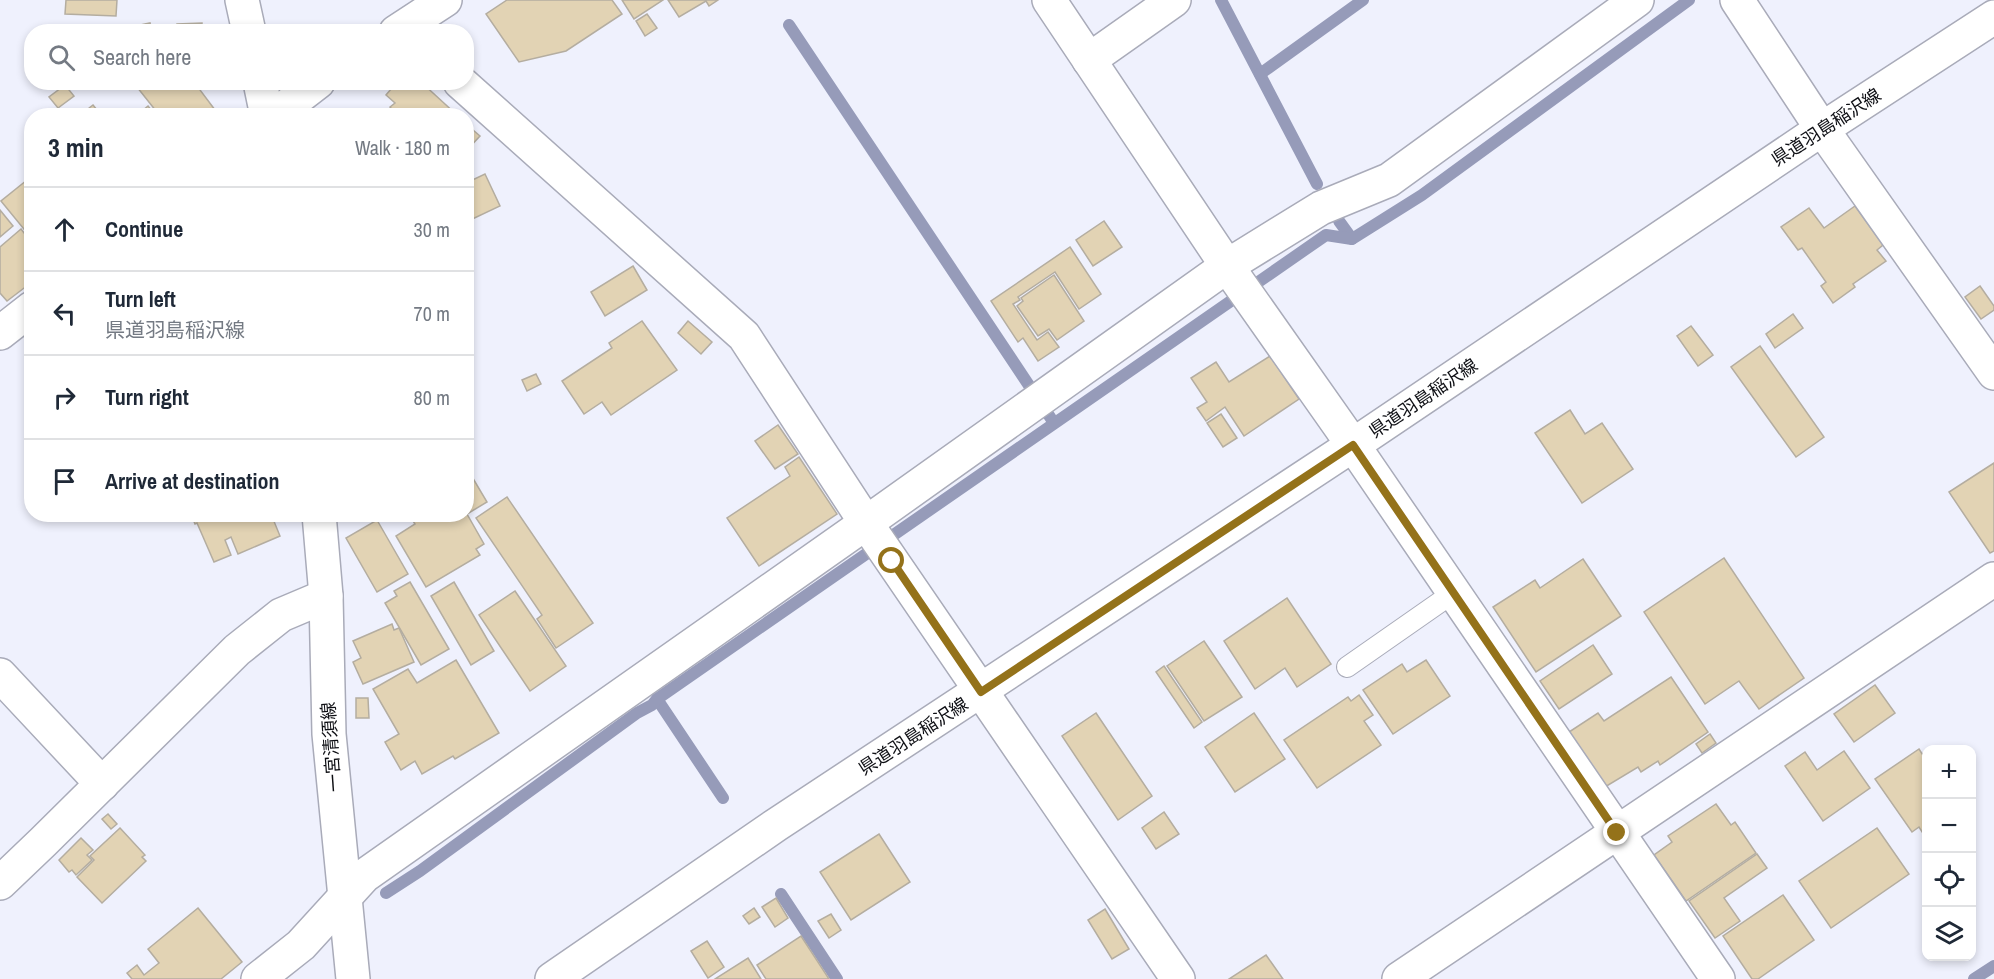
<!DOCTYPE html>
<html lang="en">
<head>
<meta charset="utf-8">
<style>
  :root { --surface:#fff; --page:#f2f2f3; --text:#1f2937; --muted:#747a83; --line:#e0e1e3 }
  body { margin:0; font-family:"Archivo Narrow","Noto Sans JP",sans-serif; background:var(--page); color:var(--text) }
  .controls { position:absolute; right:18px; bottom:18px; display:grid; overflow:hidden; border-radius:12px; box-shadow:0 3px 9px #0003 }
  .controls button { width:54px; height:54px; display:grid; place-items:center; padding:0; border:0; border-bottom:2px solid var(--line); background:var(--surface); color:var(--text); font:30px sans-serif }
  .stop { position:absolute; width:18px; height:18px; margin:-14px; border:4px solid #94721a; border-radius:50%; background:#fff }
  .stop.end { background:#94721a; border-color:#fff; box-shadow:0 2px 6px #0008 }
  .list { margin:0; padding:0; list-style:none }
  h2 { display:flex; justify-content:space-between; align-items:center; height:78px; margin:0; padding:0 24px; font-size:26px }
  h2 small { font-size:20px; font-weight:400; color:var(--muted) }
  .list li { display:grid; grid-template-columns:39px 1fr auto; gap:18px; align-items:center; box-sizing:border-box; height:84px; padding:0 24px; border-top:2px solid var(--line) }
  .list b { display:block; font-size:22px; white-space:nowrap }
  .list p { margin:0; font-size:20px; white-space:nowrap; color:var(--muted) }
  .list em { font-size:20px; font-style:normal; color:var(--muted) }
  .icon { flex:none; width:33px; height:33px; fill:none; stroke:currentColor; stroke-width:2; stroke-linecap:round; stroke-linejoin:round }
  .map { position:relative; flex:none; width:1994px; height:979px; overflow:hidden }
  .search { position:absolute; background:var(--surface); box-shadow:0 3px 9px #0003; left:24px; top:24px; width:450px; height:66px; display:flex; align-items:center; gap:15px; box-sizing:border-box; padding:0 21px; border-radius:24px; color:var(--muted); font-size:22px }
  .panel { position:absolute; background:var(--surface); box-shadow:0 3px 9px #0003; left:24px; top:108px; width:450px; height:414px; border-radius:24px }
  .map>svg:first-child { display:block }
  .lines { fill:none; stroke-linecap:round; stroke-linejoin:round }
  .stream { stroke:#969bb9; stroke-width:12 }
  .building { fill:#e2d3b4; stroke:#b4ada0; stroke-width:1.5 }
  .lane-casing { stroke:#a9abb9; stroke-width:22 }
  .street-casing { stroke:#a9abb9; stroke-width:36 }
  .secondary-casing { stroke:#a9abb9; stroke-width:36 }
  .lane { stroke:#fff; stroke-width:20 }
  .street { stroke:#fff; stroke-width:33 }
  .secondary { stroke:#fff; stroke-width:33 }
  .route { stroke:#94721a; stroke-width:8 }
  .labels { text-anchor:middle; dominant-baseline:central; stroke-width:6; stroke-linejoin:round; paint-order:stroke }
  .street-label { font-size:18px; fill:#0d0e13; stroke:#fff }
</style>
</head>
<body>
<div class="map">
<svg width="1994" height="979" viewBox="0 0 1994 979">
  <rect width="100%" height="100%" fill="#eff1fd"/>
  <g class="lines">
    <g class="stream">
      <path d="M1221 0 1317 184"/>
      <path d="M789 25 1054 423"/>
      <path d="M1260 74 1363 0"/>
      <path d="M1339 221 1352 239"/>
      <path d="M657 699 723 798"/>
      <path d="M386 893 420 871 637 713 652 705 657 699 1326 235 1352 239 1422 195 1689 0"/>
      <path d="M781 894 837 979"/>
      <path d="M1974 979 1994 966"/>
    </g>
  </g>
  <g class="building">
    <path d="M66 0H117L116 16 65 14Z"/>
    <path d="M507 0H612L622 14 566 51 519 62 486 14Z"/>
    <path d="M622 0H663L634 19Z"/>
    <path d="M668 0H718L709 6 706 1 679 17Z"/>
    <path d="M647 14 657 28 645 36 636 21Z"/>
    <path d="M150 23 152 32H127L126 28Z"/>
    <path d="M202 23V32H177V24Z"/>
    <path d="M133 82H202L197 86 215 110 208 116H160Z"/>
    <path d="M397 82H421L458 116H398L390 107 395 103 386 95Z"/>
    <path d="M65 85 74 96 58 108 49 97Z"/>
    <path d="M93 105 102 116H79Z"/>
    <path d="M148 106 156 116H136Z"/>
    <path d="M466 124 480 136 466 151Z"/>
    <path d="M485 174 500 206 466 222V183Z"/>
    <path d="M32 176V239L1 201Z"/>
    <path d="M1855 206 1883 245 1877 250 1886 261 1853 284 1855 287 1833 303 1821 286 1826 282 1802 248 1798 250 1781 227 1809 208 1824 228Z"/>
    <path d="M0 210 13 226 0 237Z"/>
    <path d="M1104 221 1122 247 1093 266 1076 240Z"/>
    <path d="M21 229 32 243V282L7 301 0 293V247Z"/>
    <path d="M1070 247 1101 294 1079 309 1055 272 1018 297 1020 300 1013 304 1037 340 1048 332 1059 347 1038 361 1023 338 1018 342 991 301Z"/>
    <path d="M633 266 647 290 605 316 591 292Z"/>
    <path d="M1054 275 1084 321 1057 340 1049 329 1038 336 1017 306 1023 301 1021 298Z"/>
    <path d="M1980 286 1994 306V310L1981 319 1965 297Z"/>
    <path d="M1793 314 1803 328 1775 348 1766 334Z"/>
    <path d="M642 321 677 370 611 415 602 402 584 414 562 381 612 348 609 343Z"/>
    <path d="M688 321 712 342 701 354 678 333Z"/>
    <path d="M1691 326 1713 355 1698 366 1677 336Z"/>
    <path d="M1760 346 1824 437 1796 457 1731 367Z"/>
    <path d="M1270 356 1299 399 1244 436 1225 407 1206 421 1197 408 1207 402 1191 378 1216 362 1229 382Z"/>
    <path d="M536 374 541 384 527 391 522 380Z"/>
    <path d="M1570 410 1585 434 1602 423 1633 469 1582 503 1535 433Z"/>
    <path d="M1221 414 1237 438 1223 447 1207 423Z"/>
    <path d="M778 425 798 454 775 469 755 441Z"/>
    <path d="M799 457 837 514 759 566 727 518 790 476 785 467Z"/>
    <path d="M1994 463V551L1990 553 1949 492Z"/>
    <path d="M468 470 487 502 467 514 484 544 476 549 480 555 426 587 396 536 415 524 409 514H466V471Z"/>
    <path d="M507 497 593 623 556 648 537 619 542 615 476 518Z"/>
    <path d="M191 514H271L280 536 238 554 231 537 225 540 231 555 214 562 197 523 195 524Z"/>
    <path d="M377 520 408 574 377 592 346 538Z"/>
    <path d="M1724 558 1804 678 1759 709 1739 681 1705 704 1644 612Z"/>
    <path d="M1583 559 1621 616 1536 672 1493 607 1535 580 1540 588Z"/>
    <path d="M410 582 449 649 421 665 385 603 397 596 394 591Z"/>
    <path d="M454 582 494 651 471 665 431 596Z"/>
    <path d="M515 591 566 666 530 691 479 615Z"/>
    <path d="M1287 598 1331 664 1297 687 1285 668 1255 689 1224 641Z"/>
    <path d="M392 624 394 630 399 628 414 662 363 684 353 662 361 658 353 641Z"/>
    <path d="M1204 641 1242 697 1204 721 1167 666Z"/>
    <path d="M1593 645 1612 674 1559 709 1540 681Z"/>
    <path d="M456 660 499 733 455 759 453 756 422 774 415 761 401 770 385 742 399 734 373 689 408 669 417 683Z"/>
    <path d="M1426 660 1450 696 1393 734 1363 690 1402 664 1407 672Z"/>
    <path d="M1164 666 1202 722 1194 728 1156 672Z"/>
    <path d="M1671 677 1708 732 1660 765 1658 761 1641 772 1638 767 1605 787 1569 732 1598 713 1604 721Z"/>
    <path d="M1875 685 1895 713 1854 742 1834 714Z"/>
    <path d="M1359 695 1373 715 1364 721 1381 745 1317 788 1284 740 1348 697 1351 701Z"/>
    <path d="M356 698H368L369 718H356Z"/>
    <path d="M1096 713 1152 796 1118 820 1062 736Z"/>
    <path d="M1254 713 1285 759 1235 792 1205 747Z"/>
    <path d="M1710 734 1716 743 1702 753 1696 744Z"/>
    <path d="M1919 749 1926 760V838L1919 827 1912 832 1875 779Z"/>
    <path d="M1844 751 1870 788 1823 821 1785 766 1805 752 1817 770Z"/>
    <path d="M1716 804 1731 825 1735 822 1756 853 1686 901 1654 855 1672 842 1668 836Z"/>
    <path d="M1164 812 1179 834 1156 849 1142 828Z"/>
    <path d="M108 814 117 824 111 829 102 819Z"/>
    <path d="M120 828 145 855 142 857 146 861 102 903 77 877 94 860 90 856Z"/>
    <path d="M1877 828 1909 874 1831 928 1799 881Z"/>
    <path d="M879 834 910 882 851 920 820 872Z"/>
    <path d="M81 838 93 850 87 855 92 860 76 875 72 870 69 872 59 860Z"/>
    <path d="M1757 854 1767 868 1724 898 1740 921 1715 938 1689 901Z"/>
    <path d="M1783 895 1814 940 1758 979H1752L1723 936Z"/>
    <path d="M776 898 788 918 775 927 762 907Z"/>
    <path d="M198 908 242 962 221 979H132L127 973 137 965 144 975 159 963 148 949Z"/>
    <path d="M754 908 760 917 749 924 743 916Z"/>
    <path d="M1105 909 1129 949 1112 959 1088 920Z"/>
    <path d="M831 914 841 930 829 938 818 921Z"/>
    <path d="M801 936 829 979H766L757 965Z"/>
    <path d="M707 941 724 967 708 978 691 951Z"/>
    <path d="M1266 955 1283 979H1229Z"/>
    <path d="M748 958 761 979H715Z"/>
  </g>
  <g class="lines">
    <g class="lane-casing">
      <path id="lane" d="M1347 667 1453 593"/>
    </g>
    <g class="street-casing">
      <g id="street">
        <path d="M1049 0 1227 266 1353 445 1718 979"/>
        <path d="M1737 0 1822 129 1994 373"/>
        <path d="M396 32 445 0"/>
        <path d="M1089 60 1174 0"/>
        <path d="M460 82 744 336 866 523 1178 979"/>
        <path d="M274 116 318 82"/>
        <path d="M0 333 32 308"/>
        <path d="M0 675 102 784"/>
        <path d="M0 883 43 842 237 650 281 615 326 596"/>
        <path d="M258 979 301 945 364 876 866 523 1227 266 1321 208 1389 180 1637 0"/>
        <path d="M1399 979 1994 579"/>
      </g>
    </g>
    <g class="secondary-casing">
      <g id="secondary">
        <path d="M242 0 249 32"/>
        <path d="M260 82 267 116"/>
        <path d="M319 514 326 596 329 734 353 979"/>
        <path d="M552 979 776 825 1353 445 1822 129 1994 17"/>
      </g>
    </g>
    <use href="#lane" class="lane"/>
    <use href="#street" class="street"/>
    <use href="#secondary" class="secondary"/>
  </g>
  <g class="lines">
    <path class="route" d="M892 561 981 692 1353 445 1617 833"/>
  </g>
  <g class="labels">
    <g class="street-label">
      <text transform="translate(1826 127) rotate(-33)">県道羽島稲沢線</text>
      <text transform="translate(1423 398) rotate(-34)">県道羽島稲沢線</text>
      <text transform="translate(913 736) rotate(-33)">県道羽島稲沢線</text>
      <text transform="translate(331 747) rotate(-94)">一宮清須線</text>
    </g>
  </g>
</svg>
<div class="controls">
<button>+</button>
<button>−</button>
<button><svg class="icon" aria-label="locate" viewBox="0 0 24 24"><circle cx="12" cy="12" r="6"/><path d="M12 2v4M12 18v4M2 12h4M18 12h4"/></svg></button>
<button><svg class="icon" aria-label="layers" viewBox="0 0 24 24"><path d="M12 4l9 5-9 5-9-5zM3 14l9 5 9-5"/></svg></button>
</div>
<div class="stop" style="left:892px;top:561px"></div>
<div class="stop end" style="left:1617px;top:833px"></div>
<div class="search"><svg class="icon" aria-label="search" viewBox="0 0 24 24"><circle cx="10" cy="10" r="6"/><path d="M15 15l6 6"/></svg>Search here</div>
<section class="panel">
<h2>3 min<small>Walk · 180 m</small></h2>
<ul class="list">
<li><svg class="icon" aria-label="ahead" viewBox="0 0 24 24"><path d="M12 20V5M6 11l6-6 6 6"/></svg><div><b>Continue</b></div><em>30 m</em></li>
<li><svg class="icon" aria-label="left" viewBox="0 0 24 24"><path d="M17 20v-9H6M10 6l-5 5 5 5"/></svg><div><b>Turn left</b><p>県道羽島稲沢線</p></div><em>70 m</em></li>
<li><svg class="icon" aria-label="right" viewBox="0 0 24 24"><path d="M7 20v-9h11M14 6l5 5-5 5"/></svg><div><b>Turn right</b></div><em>80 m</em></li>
<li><svg class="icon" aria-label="arrive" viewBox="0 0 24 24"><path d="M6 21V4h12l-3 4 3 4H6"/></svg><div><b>Arrive at destination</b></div></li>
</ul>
</section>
</div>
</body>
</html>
